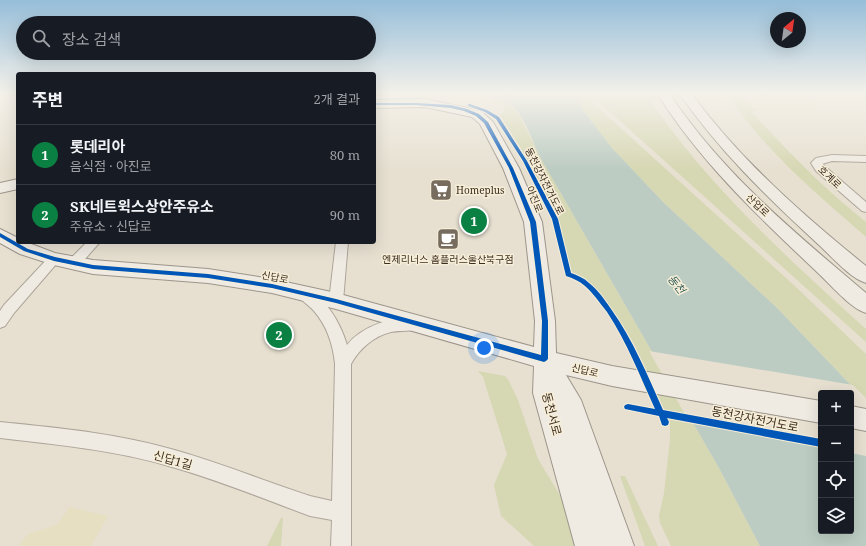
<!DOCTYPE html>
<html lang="ko">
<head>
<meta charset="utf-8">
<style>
  :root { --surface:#171b24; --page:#20242c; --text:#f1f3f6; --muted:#9ea1a6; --line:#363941; --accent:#0b8043 }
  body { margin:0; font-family:"Noto Serif","Noto Sans KR",serif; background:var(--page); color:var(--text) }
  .controls { position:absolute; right:12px; bottom:12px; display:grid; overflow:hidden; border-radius:4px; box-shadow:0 4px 16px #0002 }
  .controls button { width:36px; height:36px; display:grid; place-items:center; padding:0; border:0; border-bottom:1px solid var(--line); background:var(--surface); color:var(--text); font:20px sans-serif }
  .compass { position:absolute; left:770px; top:12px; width:36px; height:36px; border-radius:50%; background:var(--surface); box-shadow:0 4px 16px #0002; rotate:29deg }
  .you { position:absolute; left:484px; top:348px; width:14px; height:14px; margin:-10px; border:3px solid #fff; border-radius:50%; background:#1a73e8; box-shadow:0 0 0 6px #1a73e833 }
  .badge { display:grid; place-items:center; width:26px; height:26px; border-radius:50%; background:var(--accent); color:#fff; font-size:13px; font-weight:700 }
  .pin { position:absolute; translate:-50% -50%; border:2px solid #fff; box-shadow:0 1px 4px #0006 }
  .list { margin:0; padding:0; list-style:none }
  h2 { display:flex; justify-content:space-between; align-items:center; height:52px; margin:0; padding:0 16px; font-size:17px }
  h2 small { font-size:13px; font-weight:400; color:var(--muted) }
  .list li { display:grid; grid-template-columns:26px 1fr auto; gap:12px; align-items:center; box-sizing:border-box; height:60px; padding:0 16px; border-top:1px solid var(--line) }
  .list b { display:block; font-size:15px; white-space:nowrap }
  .list p { margin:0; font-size:13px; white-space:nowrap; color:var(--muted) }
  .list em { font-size:13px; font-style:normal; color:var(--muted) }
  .icon { flex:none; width:22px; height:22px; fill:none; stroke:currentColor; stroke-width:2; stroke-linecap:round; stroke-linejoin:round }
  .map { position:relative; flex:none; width:866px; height:546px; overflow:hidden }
  .search { position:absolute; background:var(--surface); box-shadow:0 4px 16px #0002; left:16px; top:16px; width:360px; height:44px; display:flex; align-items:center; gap:10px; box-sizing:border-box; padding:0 14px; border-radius:22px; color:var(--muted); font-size:15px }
  .panel { position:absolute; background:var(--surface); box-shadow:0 4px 16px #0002; left:16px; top:72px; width:360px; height:172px; border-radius:4px }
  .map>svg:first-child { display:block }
  .farmland { fill:#e6dfc2 }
  .green { fill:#d6d7b3 }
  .water { fill:#bcccc2; fill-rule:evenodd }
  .pier { fill:#e7e0d1 }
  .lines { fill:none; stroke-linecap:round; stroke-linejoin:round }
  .street-casing { stroke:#ada599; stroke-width:2 }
  .secondary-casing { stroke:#9c958a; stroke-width:2 }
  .street { fill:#efebe3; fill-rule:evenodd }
  .secondary { fill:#efebe3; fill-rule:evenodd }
  .cycleway-casing { stroke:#f7eed8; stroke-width:2 }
  .cycleway { fill:#0057b8; fill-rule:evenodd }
  .labels { text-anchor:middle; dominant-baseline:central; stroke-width:3; stroke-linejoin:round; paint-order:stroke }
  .street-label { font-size:10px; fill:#3d2e20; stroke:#f7eed8 }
  .poi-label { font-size:10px; fill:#3d2e20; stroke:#f7eed8; text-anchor:start }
  .water-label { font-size:11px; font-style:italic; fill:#2f5d5a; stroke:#f7eed8 }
  .near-street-label { font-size:12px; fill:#3d2e20; stroke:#f7eed8 }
</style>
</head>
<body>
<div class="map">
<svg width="866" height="546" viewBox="0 0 866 546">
  <rect width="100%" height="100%" fill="#e7e0d1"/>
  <g class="farmland">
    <path d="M803 96 820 111H757L743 98Z"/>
    <path d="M69 507 108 516 91 546H18L28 534 58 524Z"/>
  </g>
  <g class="green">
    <path d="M594 93H866V96H803L744 98 757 111H751C787 151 824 189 866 222V237C816 193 763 149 727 94L715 99 651 101C665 123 681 142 697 162 748 222 807 276 866 329V342L599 102H592L797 288 866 354V401L777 308 663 202 612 148 582 109 581 102 586 97Z"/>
    <path d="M495 99 511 105 520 116 540 157 719 468 760 546H671L660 523 659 516 664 493 670 439V422L635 346 624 327 594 286 582 278 572 272 560 225 555 212 524 153 500 115 504 110V105L492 102Z"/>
    <path d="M478 371 505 376 509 381 518 400 538 459 567 507 577 546H534L501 516 494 485 507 454 483 377Z"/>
    <path d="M620 476H625L658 546H645Z"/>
    <path d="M281 518H283L281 546H267Z"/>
  </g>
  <path class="water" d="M453 93H594L586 97 581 102 582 109 612 148 663 202 777 308 866 401V546H760L719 468 540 157C533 143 524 114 511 105 498 96 469 94 453 93ZM821 393H851V531H821Z"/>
  <path class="pier" d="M649 351 853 385 866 398V456L851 453V393H821V447L690 423Z"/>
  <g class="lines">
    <g class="street-casing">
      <g id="street">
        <path d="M832 155 866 156V162L832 161 822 164 866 202V212L862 211 816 171 811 163 816 158Z"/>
        <path d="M87 242H100L78 267 73 269 68 267 67 264 68 261Z"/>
        <path d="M336 242H348L343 301 341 305 336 306 331 305 329 301Z"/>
        <path d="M54 255 58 256 60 259 58 262 14 313 5 326 0 328V311L4 305 50 256Z"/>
        <path d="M303 288C325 295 341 324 347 345 361 327 394 314 416 321L418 325 416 329C408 332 400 330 391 332 374 336 359 349 351 364V546H331L332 520 310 516C264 499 218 480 172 467 116 450 58 445 0 438V422C58 428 115 433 171 449 218 462 264 481 310 496L332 501 335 364C333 344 327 326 314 311 309 305 300 300 296 293L298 289Z"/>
      </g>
    </g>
    <g class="secondary-casing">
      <g id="secondary">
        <path d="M657 93H669C721 172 795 233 866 293V313C850 308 830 284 817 272 759 217 700 162 657 93Z"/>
        <path d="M679 93H691C739 159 803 215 866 266V283C850 278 832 257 819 245 768 198 719 151 679 93Z"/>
        <path d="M425 99 481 111 493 122 519 168 542 222 555 321 556 353 612 366 821 401V423L612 386 566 375 581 400 634 546H575L533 393 534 366 336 309 272 293 208 283 93 274 54 265 20 254 0 243V229L18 238V242H26L55 253 93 260 208 269 272 279 336 293 534 347 535 321 524 222 503 168 480 124 472 117 425 107 374 108V100Z"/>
        <path d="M18 179V189L0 193V183Z"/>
        <path d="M851 406 866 409V431L851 428Z"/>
      </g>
    </g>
    <use href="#street" class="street"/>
    <use href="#secondary" class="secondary"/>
    <g class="cycleway-casing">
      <g id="cycleway">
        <path d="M374 103H416L451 105 467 109 479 114 488 122 513 168 536 222 548 321V359L546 361 544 362 336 303 272 288 208 278 93 269 54 261 24 251 0 237V233L28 249 55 257 93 265 208 274 272 284 336 299 541 355 542 321 530 222 509 168 484 123 476 116 464 111 451 108 416 105H374Z"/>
        <path d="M468 104H470L487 110 499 117 527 161 558 219 571 273C577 275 584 278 589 283 598 290 605 300 611 309 633 340 648 376 663 410L821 439V447L667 418 669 422 668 425 665 426 662 425 659 416 625 409 624 407 625 405 628 404 655 409C640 376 627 342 607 312 600 303 593 293 585 286 579 281 573 278 566 276L552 219 523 161 496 119 485 112 468 106Z"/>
      </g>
    </g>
    <use href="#cycleway" class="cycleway"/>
  </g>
  <linearGradient id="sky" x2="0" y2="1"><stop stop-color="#96bed9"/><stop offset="0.55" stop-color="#f4f1ea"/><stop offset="1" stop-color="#f4f1ea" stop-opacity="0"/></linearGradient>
  <rect width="866" height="170" fill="url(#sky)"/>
  <defs>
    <g id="supermarket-square" transform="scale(1.15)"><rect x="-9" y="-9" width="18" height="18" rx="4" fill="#786c5e" stroke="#f7eed8"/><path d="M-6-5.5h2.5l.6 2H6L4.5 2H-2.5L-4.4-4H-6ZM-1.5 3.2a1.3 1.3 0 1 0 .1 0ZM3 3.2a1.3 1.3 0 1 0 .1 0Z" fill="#fff"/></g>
    <g id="cafe-square" transform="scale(1.15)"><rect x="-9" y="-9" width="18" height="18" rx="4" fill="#786c5e" stroke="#f7eed8"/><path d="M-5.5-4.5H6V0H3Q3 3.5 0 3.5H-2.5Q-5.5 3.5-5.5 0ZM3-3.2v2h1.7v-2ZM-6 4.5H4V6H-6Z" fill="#fff"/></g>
  </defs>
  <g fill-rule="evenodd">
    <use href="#supermarket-square" x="441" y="190"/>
    <use href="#cafe-square" x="448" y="239"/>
  </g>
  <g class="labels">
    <g class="street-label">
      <text transform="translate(830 177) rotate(44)">호계로</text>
      <text transform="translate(545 181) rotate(63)">동천강자전거도로</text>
      <text transform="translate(535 199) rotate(68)">아진로</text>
      <text transform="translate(758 205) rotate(44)">산업로</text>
      <text transform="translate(275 277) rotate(11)">신답로</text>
      <text transform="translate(585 370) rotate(13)">신답로</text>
    </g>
    <g class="poi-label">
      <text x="456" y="190">Homeplus</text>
      <text x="448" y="259" text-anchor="middle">엔제리너스 홈플러스울산북구점</text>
    </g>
    <g class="water-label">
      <text transform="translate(677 284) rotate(51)">동천</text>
    </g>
    <g class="near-street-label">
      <text transform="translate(552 414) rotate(75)">동천서로</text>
      <text transform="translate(755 419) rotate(11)">동천강자전거도로</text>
      <text transform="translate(173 460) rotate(16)">신답1길</text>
    </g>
  </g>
</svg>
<div class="controls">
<button>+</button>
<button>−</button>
<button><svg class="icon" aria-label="locate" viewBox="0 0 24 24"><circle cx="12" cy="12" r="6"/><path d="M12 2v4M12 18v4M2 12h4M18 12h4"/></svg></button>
<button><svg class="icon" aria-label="layers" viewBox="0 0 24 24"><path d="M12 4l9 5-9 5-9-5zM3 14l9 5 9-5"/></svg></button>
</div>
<svg class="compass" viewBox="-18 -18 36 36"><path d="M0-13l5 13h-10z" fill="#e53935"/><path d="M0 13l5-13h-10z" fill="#9ea1a6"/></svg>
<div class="you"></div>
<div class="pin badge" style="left:474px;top:221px">1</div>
<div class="pin badge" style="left:279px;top:335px">2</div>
<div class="search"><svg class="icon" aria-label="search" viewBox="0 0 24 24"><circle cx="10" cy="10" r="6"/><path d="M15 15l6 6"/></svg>장소 검색</div>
<section class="panel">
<h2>주변<small>2개 결과</small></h2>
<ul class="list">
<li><span class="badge">1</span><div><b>롯데리아</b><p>음식점 · 아진로</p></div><em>80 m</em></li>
<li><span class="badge">2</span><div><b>SK네트윅스상안주유소</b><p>주유소 · 신답로</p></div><em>90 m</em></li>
</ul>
</section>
</div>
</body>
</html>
